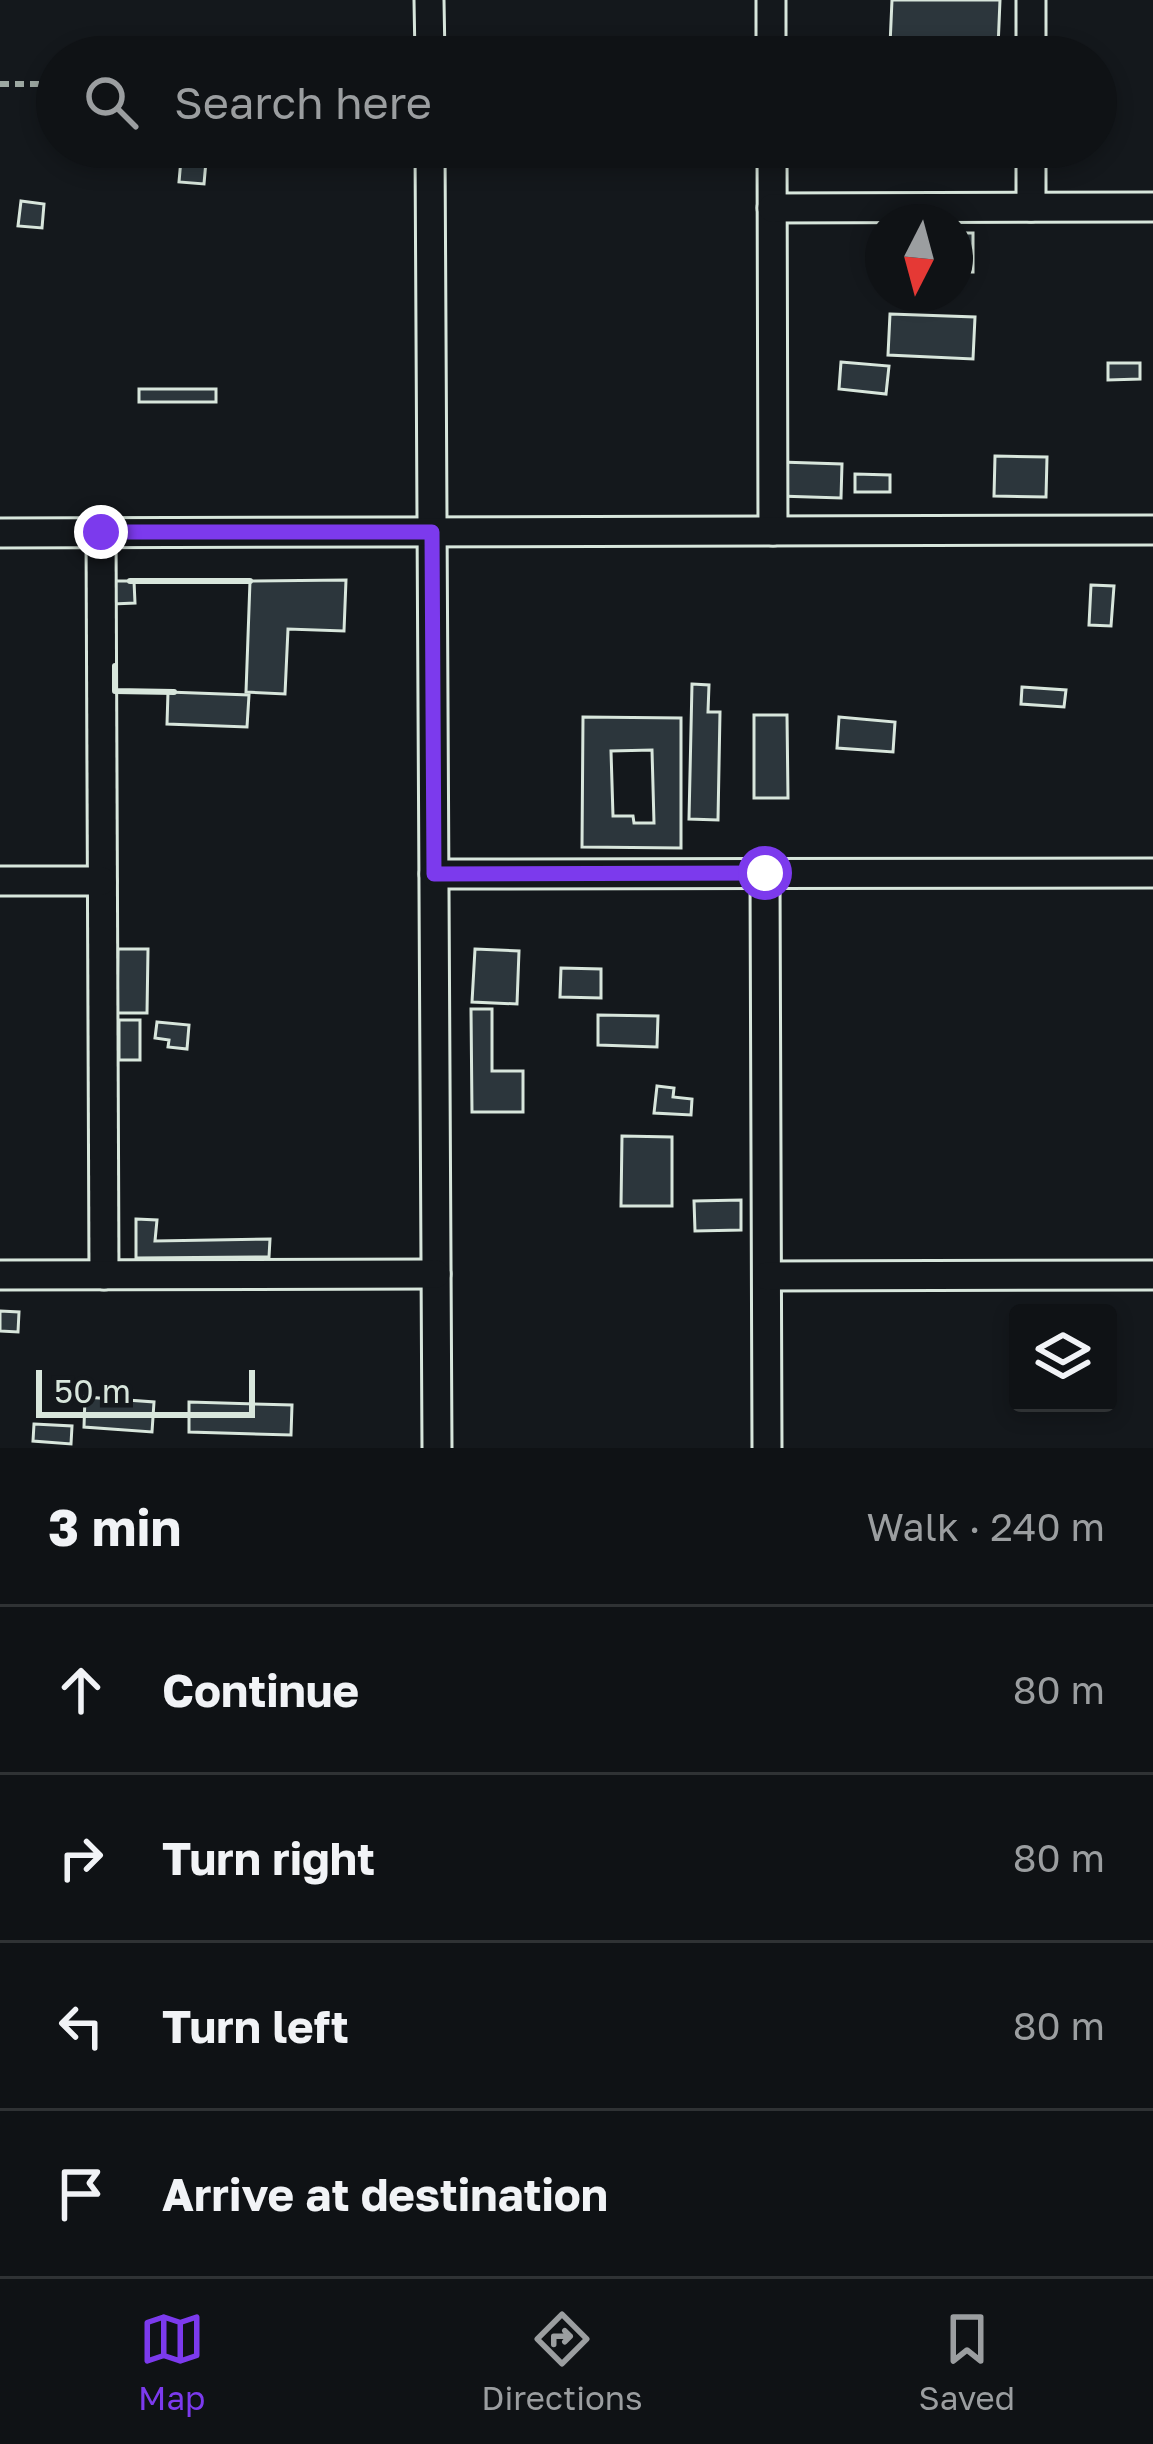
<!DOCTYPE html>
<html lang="en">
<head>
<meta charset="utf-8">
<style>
  :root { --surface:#0f1215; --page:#181b1e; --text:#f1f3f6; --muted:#9b9ea0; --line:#2f3234; --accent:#7c3aed }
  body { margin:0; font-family:"Golos Text",sans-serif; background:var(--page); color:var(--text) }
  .controls { position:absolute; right:36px; bottom:36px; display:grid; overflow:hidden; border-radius:12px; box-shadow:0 6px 18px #0003 }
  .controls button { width:108px; height:108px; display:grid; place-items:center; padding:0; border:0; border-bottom:3px solid var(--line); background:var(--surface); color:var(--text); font:60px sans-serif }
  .compass { position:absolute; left:865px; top:204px; width:108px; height:108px; border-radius:50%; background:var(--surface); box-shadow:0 6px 18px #0003; rotate:186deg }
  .scale { position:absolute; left:36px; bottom:30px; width:219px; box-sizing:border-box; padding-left:12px; border:6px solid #d8e6dc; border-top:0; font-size:33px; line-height:42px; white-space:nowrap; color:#d8e6dc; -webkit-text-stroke:9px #14181c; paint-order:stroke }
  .stop { position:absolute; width:36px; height:36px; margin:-27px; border:9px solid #7c3aed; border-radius:50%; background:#fff }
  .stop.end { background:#7c3aed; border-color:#fff; box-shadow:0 3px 12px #0008 }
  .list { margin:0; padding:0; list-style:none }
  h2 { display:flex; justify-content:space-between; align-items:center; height:156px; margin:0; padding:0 48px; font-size:51px }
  h2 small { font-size:39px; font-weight:400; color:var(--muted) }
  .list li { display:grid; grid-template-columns:78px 1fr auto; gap:36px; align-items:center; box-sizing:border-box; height:168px; padding:0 48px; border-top:3px solid var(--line) }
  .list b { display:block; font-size:45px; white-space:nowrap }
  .list em { font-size:39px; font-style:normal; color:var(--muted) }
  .icon { flex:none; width:66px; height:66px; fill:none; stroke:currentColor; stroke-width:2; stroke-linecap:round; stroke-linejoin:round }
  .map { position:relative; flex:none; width:1153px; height:1448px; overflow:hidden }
  .search { position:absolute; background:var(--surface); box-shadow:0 6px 18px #0003; left:36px; right:36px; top:36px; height:132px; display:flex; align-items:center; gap:30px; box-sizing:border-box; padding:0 42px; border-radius:66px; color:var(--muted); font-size:45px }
  .sheet { height:828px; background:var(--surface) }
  nav { display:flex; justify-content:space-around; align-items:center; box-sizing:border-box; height:168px; border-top:3px solid var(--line); background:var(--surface); font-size:33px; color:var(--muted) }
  nav a { display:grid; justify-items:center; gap:6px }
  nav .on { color:var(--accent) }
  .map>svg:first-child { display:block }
  .building { fill:#2c363c; stroke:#d8e6dc; stroke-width:3; fill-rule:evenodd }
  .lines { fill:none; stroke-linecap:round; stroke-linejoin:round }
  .minor-casing { stroke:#d8e6dc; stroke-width:33 }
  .path { stroke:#9da8a2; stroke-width:6; stroke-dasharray:9 6; stroke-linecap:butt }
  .minor { stroke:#14181c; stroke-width:27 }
  .wall { stroke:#d8e6dc; stroke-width:6 }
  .route { stroke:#7c3aed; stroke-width:15 }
</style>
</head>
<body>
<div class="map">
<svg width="1153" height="1448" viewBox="0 0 1153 1448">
  <rect width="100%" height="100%" fill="#14181c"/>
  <g class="building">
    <path d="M892 0H1000L998 48 890 45Z"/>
    <path d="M181 159 206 161 204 184 179 182Z"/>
    <path d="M21 201 44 204 42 228 18 226Z"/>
    <rect x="955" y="233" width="18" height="39"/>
    <path d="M890 314 975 317 973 359 888 355Z"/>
    <path d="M841 362 889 366 886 394 839 389Z"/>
    <path d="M1108 363H1140V379L1108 380Z"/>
    <rect x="139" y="389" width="77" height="13"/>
    <path d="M995 456 1047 457 1046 497 994 496Z"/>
    <path d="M780 462 842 464 841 498 779 496Z"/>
    <path d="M855 474 890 475V492H855Z"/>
    <path d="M346 580 344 631 288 629 285 694 246 692 250 581Z"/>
    <path d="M113 581H134L135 603 113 604Z"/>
    <path d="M1091 585 1114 586 1111 626 1089 625Z"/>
    <path d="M692 684 709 685 708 712H720L718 820 689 819Z"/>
    <path d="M1022 687 1066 690 1064 707 1021 704Z"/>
    <path d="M168 692 249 695 247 727 167 724Z"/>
    <path d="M754 715H787L788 798H754Z"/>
    <path d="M583 717 681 718V848L582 847ZM652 750 654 823H634L633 816H613L611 751Z"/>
    <path d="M839 717 895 722 893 752 837 748Z"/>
    <path d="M118 949H148L147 1013H117Z"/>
    <path d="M475 949 519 951 517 1004 472 1002Z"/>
    <path d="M561 968 601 969V998L560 997Z"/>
    <path d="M471 1009H492V1071H523V1112H472Z"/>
    <path d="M598 1015 658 1016 657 1047 598 1045Z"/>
    <rect x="119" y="1020" width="21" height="40"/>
    <path d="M157 1022 189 1025 187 1049 168 1047 169 1040 155 1038Z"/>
    <path d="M657 1086 674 1088 673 1097 692 1099 691 1115 654 1113Z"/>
    <path d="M622 1136 672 1137V1206H621Z"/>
    <path d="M741 1200V1230L695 1231 694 1201Z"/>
    <path d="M136 1219 157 1220 155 1241 270 1239 269 1257 136 1258Z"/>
    <path d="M0 1311 19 1312 18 1332 0 1331Z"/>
    <path d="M85 1397 154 1402 152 1432 84 1427Z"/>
    <path d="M189 1402 292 1405 291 1435 189 1432Z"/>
    <path d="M34 1424 72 1426 71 1444 33 1441Z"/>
  </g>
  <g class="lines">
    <g class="minor-casing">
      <g id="minor">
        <path d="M429 0 430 57"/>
        <path d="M771 0V57"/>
        <path d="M1031 0V57"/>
        <path d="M430 147 437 1448"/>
        <path d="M772 147 773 531"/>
        <path d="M1031 147V207"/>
        <path d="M772 208 1153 207"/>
        <path d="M101 532 104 1275"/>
        <path d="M0 533 1153 530"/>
        <path d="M765 873 767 1448"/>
        <path d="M434 874 1153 873"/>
        <path d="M0 881H102"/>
        <path d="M0 1275 436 1274"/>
        <path d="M767 1276 1153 1275"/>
      </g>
    </g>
    <path class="path" d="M0 84H57"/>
    <use href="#minor" class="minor"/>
    <g class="wall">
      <path d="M130 581H250"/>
      <path d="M115 666V691L174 692"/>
    </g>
  </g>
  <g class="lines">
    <path class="route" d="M101 532H432L434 874 765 873"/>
  </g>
</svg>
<div class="controls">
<button><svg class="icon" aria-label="layers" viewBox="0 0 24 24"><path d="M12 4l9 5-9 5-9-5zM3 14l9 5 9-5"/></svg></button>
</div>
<svg class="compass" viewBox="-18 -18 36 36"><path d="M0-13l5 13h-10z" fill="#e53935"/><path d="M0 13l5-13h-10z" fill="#9b9ea0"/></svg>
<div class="scale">50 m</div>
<div class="stop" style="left:765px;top:873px"></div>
<div class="stop end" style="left:101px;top:532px"></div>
<div class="search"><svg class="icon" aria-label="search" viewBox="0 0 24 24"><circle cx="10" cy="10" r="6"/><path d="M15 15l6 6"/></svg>Search here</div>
</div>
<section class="sheet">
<h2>3 min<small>Walk · 240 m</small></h2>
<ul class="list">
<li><svg class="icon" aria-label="ahead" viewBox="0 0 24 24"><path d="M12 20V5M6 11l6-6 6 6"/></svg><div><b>Continue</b></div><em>80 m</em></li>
<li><svg class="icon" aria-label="right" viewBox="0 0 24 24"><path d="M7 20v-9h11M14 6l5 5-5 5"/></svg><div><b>Turn right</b></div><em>80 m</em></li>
<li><svg class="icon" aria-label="left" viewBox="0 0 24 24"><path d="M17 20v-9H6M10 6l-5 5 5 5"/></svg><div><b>Turn left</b></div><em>80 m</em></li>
<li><svg class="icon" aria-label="arrive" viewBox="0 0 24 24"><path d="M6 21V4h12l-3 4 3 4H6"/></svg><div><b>Arrive at destination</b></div></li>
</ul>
</section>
<nav>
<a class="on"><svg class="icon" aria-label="map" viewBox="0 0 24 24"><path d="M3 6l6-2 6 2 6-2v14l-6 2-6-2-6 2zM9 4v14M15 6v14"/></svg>Map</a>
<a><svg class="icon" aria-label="directions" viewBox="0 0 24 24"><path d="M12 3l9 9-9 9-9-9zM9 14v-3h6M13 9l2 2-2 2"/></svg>Directions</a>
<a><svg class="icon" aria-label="saved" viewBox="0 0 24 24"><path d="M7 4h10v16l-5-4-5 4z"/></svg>Saved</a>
</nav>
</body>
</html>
